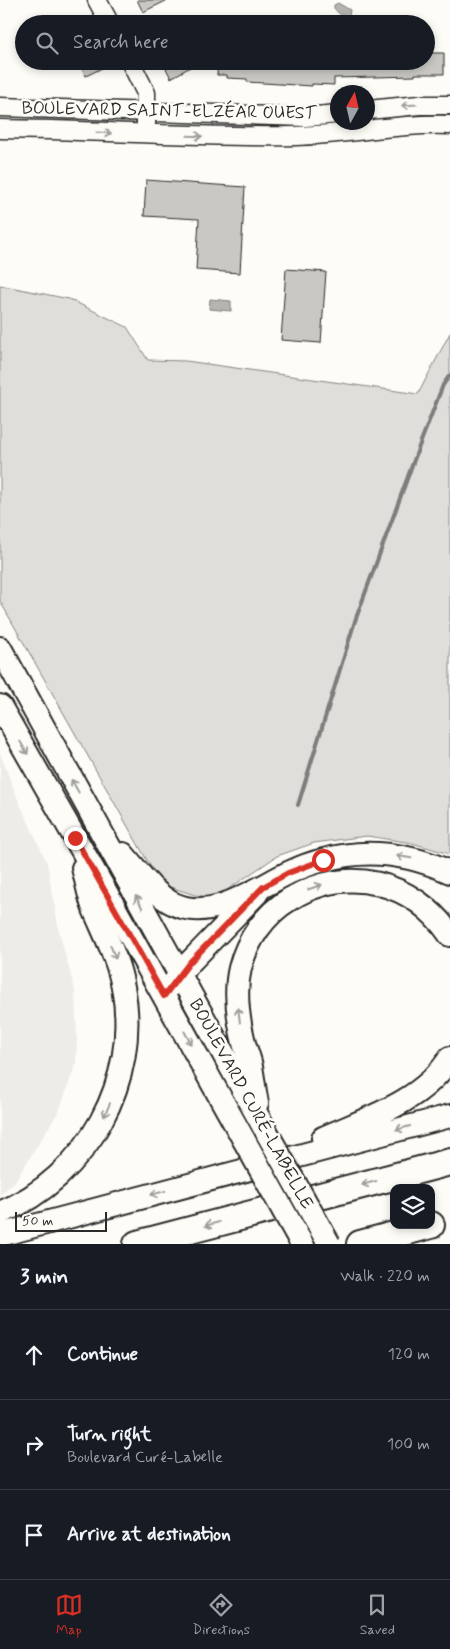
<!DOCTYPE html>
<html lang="en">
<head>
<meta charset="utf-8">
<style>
  :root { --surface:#171b24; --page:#242831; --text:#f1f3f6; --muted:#9ea1a6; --line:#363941; --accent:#d93025 }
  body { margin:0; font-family:Mynerve,sans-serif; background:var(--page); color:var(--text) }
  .controls { position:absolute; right:15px; bottom:15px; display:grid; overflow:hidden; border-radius:10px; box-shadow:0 2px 8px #0003 }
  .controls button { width:45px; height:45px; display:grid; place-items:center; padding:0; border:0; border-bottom:1px solid var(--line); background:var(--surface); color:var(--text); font:25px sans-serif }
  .compass { position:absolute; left:330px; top:85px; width:45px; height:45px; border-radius:50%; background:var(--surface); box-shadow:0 2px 8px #0003; rotate:8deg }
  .scale { position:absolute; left:15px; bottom:12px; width:92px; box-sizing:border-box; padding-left:5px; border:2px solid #2b2b2b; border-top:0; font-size:14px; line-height:18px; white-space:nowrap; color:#2b2b2b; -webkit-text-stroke:4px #fdfcf7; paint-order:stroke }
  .stop { position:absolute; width:15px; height:15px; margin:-11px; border:4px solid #d93025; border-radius:50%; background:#fff }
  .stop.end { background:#d93025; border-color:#fff; box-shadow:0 1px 5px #0008 }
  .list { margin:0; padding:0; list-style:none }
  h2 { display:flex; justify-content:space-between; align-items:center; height:65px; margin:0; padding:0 20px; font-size:21px }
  h2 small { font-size:16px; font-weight:400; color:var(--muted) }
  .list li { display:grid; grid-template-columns:32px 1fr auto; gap:15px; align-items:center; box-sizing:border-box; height:90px; padding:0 20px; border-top:1px solid var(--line) }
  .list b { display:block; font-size:19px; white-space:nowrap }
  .list p { margin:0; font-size:16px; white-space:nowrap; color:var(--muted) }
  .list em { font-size:16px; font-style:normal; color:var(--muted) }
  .icon { flex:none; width:28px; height:28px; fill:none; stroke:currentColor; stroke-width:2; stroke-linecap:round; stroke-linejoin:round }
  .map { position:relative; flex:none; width:450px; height:1244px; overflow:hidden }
  .search { position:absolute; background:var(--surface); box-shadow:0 2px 8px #0003; left:15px; right:15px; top:15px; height:55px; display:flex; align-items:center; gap:12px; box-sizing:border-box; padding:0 18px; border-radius:28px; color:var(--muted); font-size:19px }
  .sheet { height:335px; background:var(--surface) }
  nav { display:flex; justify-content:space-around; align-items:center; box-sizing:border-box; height:70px; border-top:1px solid var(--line); background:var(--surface); font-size:14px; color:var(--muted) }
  nav a { display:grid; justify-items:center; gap:2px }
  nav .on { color:var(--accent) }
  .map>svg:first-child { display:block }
  .built { fill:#edece8 }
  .green { fill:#dfdeda; stroke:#858482 }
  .water { fill:#b5b4b1; stroke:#7e7d7b }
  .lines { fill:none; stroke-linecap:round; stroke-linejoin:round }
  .stream { stroke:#7e7d7b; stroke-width:4 }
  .building { fill:#c9c8c4; stroke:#2b2b2b }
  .minor-casing { stroke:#2b2b2b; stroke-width:21 }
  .major-casing { stroke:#2b2b2b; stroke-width:26 }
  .highway-casing { stroke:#2b2b2b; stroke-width:30 }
  .minor { stroke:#fdfcf7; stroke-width:18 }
  .major { stroke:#fdfcf7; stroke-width:22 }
  .highway { stroke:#fdfcf7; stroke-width:26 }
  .major-bridge-casing { stroke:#2b2b2b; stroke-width:26; stroke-linecap:butt }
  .major-bridge { stroke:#fdfcf7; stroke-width:22 }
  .oneway { stroke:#9e9e9b }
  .route { stroke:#d93025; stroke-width:6 }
  .labels { text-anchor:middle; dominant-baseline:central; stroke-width:5; stroke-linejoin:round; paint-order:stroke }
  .street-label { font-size:18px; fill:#2b2b2b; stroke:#fdfcf7 }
</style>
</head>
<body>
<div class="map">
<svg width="450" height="1244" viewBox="0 0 450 1244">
  <rect width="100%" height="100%" fill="#fdfcf7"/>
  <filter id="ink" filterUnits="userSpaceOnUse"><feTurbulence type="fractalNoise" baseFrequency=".02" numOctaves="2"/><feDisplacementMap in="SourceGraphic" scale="10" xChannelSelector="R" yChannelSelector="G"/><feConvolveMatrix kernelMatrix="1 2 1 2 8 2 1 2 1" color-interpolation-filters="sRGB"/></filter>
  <g filter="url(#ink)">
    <path class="built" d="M0 753 16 795 47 863 59 931 75 991 77 1038 76 1063 60 1109 16 1180 0 1195Z"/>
    <path class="green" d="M0 285 69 299 127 327 148 360 186 361 418 394 450 333V854L412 843 367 836 314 843 277 856 224 892 209 897 195 895 170 887 157 878 0 601Z"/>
    <g class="water">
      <path d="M338 3 350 10 349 16C342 18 339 14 334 8V5Z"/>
      <path d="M210 299 231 301V311L209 309Z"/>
    </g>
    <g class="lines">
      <path class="stream" d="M298 805 355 621 418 449 443 385 450 375"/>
    </g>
    <g class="building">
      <path d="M137 0H168L143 12Z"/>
      <path d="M428 53H444V74H415V76L334 78V85L312 84V86L247 82V79L227 78V75H217L218 61H426Z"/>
      <path d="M78 61H116L86 76Z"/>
      <path d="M162 61H201L171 78Z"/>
      <path d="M146 180 245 187 240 273 196 270 199 219 144 216Z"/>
      <path d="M286 269 326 272 321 343 281 340Z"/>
    </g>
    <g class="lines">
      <g class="minor-casing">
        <g id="minor">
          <path d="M97 0 110 24"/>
          <path d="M130 61 146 93V124"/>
          <path d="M0 107 274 116 305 117 338 114"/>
          <path d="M368 110 419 105H450"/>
          <path d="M0 129C99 130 197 138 295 136 347 135 398 123 450 125"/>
        </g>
      </g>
      <g class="major-casing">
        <g id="major">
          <path d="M0 648 267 1133"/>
          <path d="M0 706 107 894 244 1140"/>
          <path d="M123 854C138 871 154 895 174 904 212 922 255 889 288 873 299 868 311 863 324 860 366 848 410 854 450 872"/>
          <path d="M172 985 190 962 257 893"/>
          <path d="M257 1103C254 1089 253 1075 250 1062 248 1055 246 1050 244 1043 238 1019 234 993 240 968 247 940 265 914 290 899 347 864 413 881 450 935"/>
          <path d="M323 1138C368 1118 422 1102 450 1058"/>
          <path d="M0 1213C87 1177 141 1080 123 987 118 959 105 935 94 909 89 896 87 882 83 868"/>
          <path d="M0 1235 450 1116"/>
        </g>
      </g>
      <g class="highway-casing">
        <g id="highway">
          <path d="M137 1244 450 1162"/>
          <path d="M360 1244 431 1225"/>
        </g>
      </g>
      <use href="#minor" class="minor"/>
      <use href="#major" class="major"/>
      <use href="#highway" class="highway"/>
      <g class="major-bridge-casing">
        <g id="major-bridge">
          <path d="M267 1133 329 1244"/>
          <path d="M244 1140 302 1244"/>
        </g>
      </g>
      <use href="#major-bridge" class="major-bridge"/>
    </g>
    <defs><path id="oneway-shaft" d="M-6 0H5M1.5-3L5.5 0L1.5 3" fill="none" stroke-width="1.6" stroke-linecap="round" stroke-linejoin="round" transform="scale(1.25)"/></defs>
    <g class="oneway">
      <use href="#oneway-shaft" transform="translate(409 105) rotate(176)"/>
      <use href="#oneway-shaft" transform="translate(104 133) rotate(3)"/>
      <use href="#oneway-shaft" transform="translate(195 136) rotate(2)"/>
      <use href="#oneway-shaft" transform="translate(24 748) rotate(60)"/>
      <use href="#oneway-shaft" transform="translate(75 786) rotate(-119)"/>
      <use href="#oneway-shaft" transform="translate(404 857) rotate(-170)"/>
      <use href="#oneway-shaft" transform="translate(315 887) rotate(-19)"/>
      <use href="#oneway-shaft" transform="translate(139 902) rotate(-119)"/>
      <use href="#oneway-shaft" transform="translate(113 952) rotate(69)"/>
      <use href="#oneway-shaft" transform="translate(239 1015) rotate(-97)"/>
      <use href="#oneway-shaft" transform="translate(188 1038) rotate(61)"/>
      <use href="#oneway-shaft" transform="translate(107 1110) rotate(114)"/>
      <use href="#oneway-shaft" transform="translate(403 1128) rotate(165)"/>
      <use href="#oneway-shaft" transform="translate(369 1183) rotate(165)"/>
      <use href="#oneway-shaft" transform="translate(158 1193) rotate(165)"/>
      <use href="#oneway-shaft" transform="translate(212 1224) rotate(165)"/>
    </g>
  </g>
  <g class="lines" filter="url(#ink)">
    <path class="route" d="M75 838 164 996 190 962 263 887 288 873 323 860"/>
  </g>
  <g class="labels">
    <g class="street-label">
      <text transform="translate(169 111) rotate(1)">BOULEVARD SAINT-ELZÉAR OUEST</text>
      <text transform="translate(251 1104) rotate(61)">BOULEVARD CURÉ-LABELLE</text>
    </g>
  </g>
</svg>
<div class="controls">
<button><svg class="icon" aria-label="layers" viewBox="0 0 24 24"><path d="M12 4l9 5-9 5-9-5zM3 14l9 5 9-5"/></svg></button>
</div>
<svg class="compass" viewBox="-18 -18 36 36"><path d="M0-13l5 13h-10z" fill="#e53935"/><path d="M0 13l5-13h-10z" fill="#9ea1a6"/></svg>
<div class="scale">50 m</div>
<div class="stop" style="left:323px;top:860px"></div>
<div class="stop end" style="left:75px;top:838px"></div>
<div class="search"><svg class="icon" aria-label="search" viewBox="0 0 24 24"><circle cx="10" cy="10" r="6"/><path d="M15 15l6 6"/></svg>Search here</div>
</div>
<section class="sheet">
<h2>3 min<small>Walk · 220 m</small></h2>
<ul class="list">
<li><svg class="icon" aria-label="ahead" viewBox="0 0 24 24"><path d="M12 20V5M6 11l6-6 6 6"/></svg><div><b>Continue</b></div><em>120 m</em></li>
<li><svg class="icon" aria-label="right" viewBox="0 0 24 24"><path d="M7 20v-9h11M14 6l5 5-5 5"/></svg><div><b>Turn right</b><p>Boulevard Curé-Labelle</p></div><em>100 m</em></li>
<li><svg class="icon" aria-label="arrive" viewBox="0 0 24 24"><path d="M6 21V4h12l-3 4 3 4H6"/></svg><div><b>Arrive at destination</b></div></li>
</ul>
</section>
<nav>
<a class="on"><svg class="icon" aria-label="map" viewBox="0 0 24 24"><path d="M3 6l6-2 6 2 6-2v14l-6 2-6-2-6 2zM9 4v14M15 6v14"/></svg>Map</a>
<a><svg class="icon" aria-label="directions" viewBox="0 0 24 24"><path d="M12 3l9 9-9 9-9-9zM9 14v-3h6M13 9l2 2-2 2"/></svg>Directions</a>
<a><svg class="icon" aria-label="saved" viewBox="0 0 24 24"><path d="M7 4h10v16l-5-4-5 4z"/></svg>Saved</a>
</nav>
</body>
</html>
